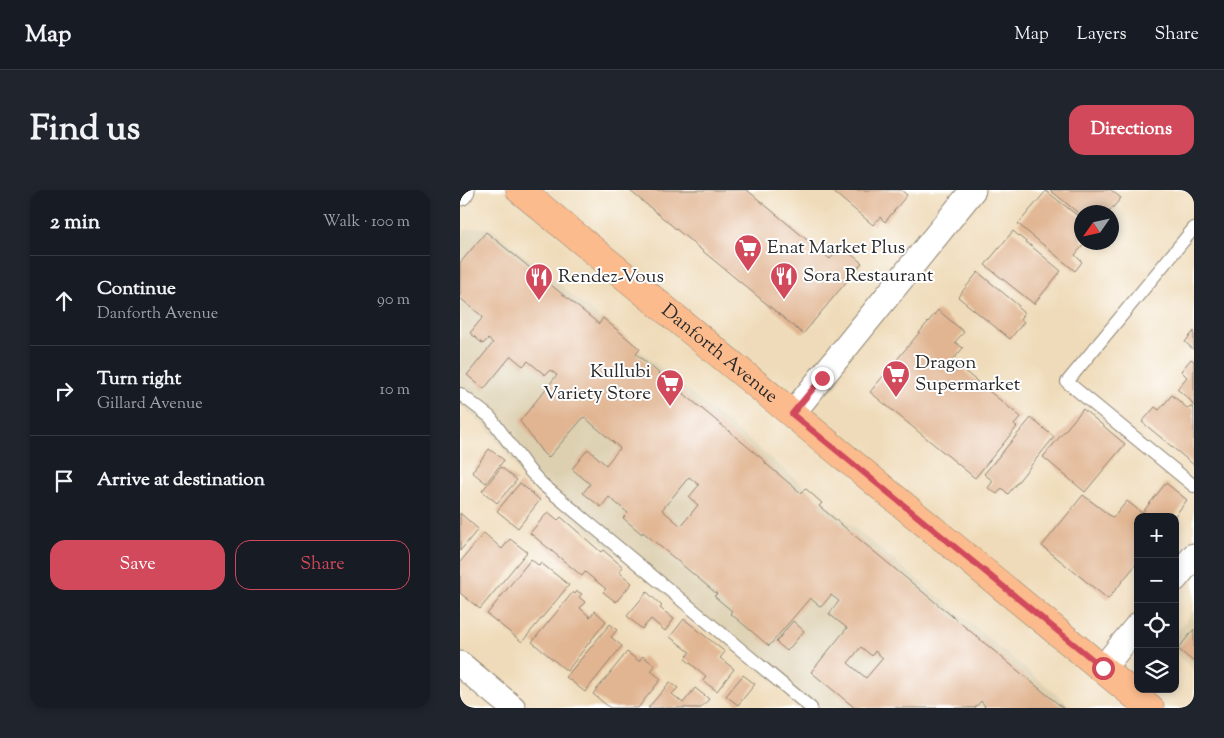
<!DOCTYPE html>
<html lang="en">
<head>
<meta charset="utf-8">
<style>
  :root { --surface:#171b24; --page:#20242c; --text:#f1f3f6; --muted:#9ea1a6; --line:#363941; --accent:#d1495b }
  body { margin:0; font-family:"Sorts Mill Goudy",serif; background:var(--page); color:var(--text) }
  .controls { position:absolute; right:15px; bottom:15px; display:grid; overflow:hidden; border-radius:10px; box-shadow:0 2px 8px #0003 }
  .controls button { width:45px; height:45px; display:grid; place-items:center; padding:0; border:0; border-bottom:1px solid var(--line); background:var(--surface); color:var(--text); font:25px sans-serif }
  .compass { position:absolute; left:614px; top:15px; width:45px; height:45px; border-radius:50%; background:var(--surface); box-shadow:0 2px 8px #0003; rotate:236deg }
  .stop { position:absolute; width:15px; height:15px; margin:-11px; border:4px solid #d1495b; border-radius:50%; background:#fff }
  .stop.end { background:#d1495b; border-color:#fff; box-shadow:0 1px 5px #0008 }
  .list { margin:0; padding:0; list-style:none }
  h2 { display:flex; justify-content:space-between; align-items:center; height:65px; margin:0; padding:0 20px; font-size:21px }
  h2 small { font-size:16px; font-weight:400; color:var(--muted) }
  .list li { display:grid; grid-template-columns:32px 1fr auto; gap:15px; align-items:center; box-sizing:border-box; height:90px; padding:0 20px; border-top:1px solid var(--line) }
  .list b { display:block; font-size:19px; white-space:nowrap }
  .list p { margin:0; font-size:16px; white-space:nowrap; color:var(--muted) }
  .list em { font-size:16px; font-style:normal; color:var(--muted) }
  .actions { display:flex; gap:10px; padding:15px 20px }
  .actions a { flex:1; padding:11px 0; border:1px solid var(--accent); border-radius:15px; text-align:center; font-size:18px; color:var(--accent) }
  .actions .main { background:var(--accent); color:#fff }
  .icon { flex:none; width:28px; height:28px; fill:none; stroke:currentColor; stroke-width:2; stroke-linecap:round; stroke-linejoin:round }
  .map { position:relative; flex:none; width:734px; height:518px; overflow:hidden; border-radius:15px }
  header { display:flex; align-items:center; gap:30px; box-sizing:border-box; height:70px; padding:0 25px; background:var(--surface); border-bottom:1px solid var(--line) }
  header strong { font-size:24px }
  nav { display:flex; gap:28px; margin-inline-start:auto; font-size:18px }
  .intro { display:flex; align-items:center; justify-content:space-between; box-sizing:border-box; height:120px; padding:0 30px }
  h1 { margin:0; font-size:35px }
  .button { padding:12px 22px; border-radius:15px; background:var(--accent); color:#fff; font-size:18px; font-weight:700 }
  main { display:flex; gap:30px; padding:0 30px }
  aside { flex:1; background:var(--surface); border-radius:15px; box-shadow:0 2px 8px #0003 }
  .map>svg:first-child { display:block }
  .built { fill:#ddd0b1 }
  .building { fill:#e1b592; fill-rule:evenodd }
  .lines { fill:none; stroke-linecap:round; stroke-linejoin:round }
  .lane-casing { stroke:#8d8372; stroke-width:14 }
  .street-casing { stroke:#8d8372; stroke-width:27 }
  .primary-casing { stroke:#8d8372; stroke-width:29 }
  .lane { stroke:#fff; stroke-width:12 }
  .street { stroke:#fff; stroke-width:25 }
  .primary { stroke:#fbbb8d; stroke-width:28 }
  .route { stroke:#d1495b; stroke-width:6 }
  .labels { text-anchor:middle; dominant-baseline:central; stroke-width:4; stroke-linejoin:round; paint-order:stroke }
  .poi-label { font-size:19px; fill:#2b2b2b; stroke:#fff; text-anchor:start }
  .street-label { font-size:19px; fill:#2b2b2b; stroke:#fff }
</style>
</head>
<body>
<header>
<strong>Map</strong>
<nav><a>Map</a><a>Layers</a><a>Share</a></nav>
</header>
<div class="intro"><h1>Find us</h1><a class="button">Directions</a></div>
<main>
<aside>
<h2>2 min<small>Walk · 100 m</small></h2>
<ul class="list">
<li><svg class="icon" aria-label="ahead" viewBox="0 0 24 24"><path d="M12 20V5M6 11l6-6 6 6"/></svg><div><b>Continue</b><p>Danforth Avenue</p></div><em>90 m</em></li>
<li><svg class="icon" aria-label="right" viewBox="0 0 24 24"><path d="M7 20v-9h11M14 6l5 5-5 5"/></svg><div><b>Turn right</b><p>Gillard Avenue</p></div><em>10 m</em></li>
<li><svg class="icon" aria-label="arrive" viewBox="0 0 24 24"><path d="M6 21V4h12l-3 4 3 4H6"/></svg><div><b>Arrive at destination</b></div></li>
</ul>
<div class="actions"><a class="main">Save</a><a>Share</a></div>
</aside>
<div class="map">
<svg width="734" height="518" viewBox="0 0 734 518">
  <rect width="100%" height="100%" fill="#fff"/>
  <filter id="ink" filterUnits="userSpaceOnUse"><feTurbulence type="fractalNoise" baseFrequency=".02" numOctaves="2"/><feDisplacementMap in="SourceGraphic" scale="10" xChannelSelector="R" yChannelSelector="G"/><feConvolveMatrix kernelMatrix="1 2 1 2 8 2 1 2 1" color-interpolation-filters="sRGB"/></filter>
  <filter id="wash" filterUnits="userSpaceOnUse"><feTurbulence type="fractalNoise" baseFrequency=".0096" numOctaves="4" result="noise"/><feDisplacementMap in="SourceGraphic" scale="20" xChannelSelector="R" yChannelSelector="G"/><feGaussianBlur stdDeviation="1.12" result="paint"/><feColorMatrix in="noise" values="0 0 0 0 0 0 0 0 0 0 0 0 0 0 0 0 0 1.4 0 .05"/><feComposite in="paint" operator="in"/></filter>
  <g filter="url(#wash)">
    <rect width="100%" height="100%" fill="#efdbb9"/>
    <g class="built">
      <path d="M17 37 32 39 613 518H345L68 292 25 235 0 215V47L6 40Z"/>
      <path d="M734 421V479L715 463V444Z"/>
    </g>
    <g id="blocks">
      <g class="building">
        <path d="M169 0H287L370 69 381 56 402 73 343 144Z"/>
        <path d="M371 0H441L447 5 425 32 420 27 413 35Z"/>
        <path d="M590 0H651L661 8 649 22H622V26Z"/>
        <path d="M586 1 622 29V52H626L615 65 622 72 615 81 558 34Z"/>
        <path d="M553 41 601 81 574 114 525 75Z"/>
        <path d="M26 42 139 134 143 128 180 159 176 164 306 272 305 273 341 303 345 298 362 313 359 316 603 518H523L525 516 521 511 515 518H395L351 482 387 438 369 424 379 411 371 405 361 417 350 408 309 456 270 423 272 421 254 406 257 404 183 342 182 344 163 328 168 323 149 307 141 317 123 303 130 294 112 279 128 259 146 275 160 258 124 227 88 268 82 262 60 231 97 185 90 180 85 185 68 171 63 176 51 166 24 199 7 185 33 153 28 149 23 154 10 143 23 127 0 108V73ZM229 287 239 295 229 307 238 315 221 336 202 320ZM401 457 412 466 415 461 423 468 406 488 388 473Z"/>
        <path d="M518 82 559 116 558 118 564 123 560 129 564 132 550 149 498 107Z"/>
        <path d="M478 120 504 142 495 152 503 158 492 171 561 227 554 235 557 237 515 288 410 202Z"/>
        <path d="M734 141V160L725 152Z"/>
        <path d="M731 169 734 171V217L731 211 717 199 727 187 721 181Z"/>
        <path d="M712 205 727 218 732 217 734 219V275L682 232 695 217 699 220Z"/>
        <path d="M623 219 665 254 625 302 583 267Z"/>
        <path d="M571 228 594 247 548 304 542 298 537 304 528 298 533 291 524 284Z"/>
        <path d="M29 259 44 270 26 293 12 282Z"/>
        <path d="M41 277 57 290 37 313 22 301Z"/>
        <path d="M60 293 80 310 58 338 37 321Z"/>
        <path d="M706 293 727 310 714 327H678V372L648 409 582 356 623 305 653 328 667 311 682 323Z"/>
        <path d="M88 322 98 330 101 327 141 362 143 360 163 377 159 382 172 393 156 412 143 402 146 399 125 382 122 386 70 343Z"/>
        <path d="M0 323 18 339 0 361Z"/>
        <path d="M24 343 42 359 50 349 67 362 20 419 0 403V372Z"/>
        <path d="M71 369 79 376 81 373 109 395 62 452 27 424Z"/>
        <path d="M117 401 122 404 119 407 125 412 120 418 130 427 135 421 146 431 107 481 72 452 113 402 115 404Z"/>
        <path d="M187 402 202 416 200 418 214 429 205 441 191 429 182 439 167 426Z"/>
        <path d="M224 429 265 462 260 468 274 479 257 501 243 491 246 486 225 469 230 462 210 447Z"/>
        <path d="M333 431 344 441 327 461 316 452Z"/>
        <path d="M150 434 157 440 151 447 162 456 125 502 106 487Z"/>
        <path d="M734 439V472L718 459Z"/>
        <path d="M167 462 179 471 183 466 195 476 191 481 201 489 178 518H150L133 504Z"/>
        <path d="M283 485 295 494 278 515 266 506Z"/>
        <path d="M210 492 218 498 212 504 223 513 235 498 249 509 241 518H188Z"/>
      </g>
    </g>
  </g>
  <g filter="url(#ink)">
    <use href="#blocks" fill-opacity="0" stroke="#8d8372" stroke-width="1"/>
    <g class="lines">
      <g class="lane-casing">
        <g id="lane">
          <path d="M734 38 607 192 734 296"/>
          <path d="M0 204 30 227 69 280 82 294 351 518"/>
        </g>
      </g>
      <g class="street-casing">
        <g id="street">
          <path d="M0 3 2 0"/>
          <path d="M332 224 513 0"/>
          <path d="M715 389 734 366"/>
          <path d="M0 474 53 518"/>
          <path d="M643 478 678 435"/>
        </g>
      </g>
      <g class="primary-casing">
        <g id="primary">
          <path id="s1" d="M60 0 690 518"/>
        </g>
      </g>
      <use href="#lane" class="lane"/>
      <use href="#street" class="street"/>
      <use href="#primary" class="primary"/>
    </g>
  </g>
  <g class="lines" filter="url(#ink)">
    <path class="route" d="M362 188 332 224 643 478"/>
  </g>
  <defs>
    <g id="supermarket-pin" transform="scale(1.4375)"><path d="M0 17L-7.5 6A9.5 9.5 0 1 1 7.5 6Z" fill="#d1495b" stroke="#fff"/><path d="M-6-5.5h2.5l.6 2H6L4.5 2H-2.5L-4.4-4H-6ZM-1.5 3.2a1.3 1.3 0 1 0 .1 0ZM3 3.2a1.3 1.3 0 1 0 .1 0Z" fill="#fff"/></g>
    <g id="restaurant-pin" transform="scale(1.4375)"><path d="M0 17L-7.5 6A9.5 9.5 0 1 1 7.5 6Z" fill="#d1495b" stroke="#fff"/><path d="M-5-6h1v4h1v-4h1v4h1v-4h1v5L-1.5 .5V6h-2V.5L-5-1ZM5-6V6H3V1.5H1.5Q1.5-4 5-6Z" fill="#fff"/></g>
  </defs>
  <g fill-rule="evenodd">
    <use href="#supermarket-pin" x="288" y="58"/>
    <use href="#restaurant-pin" x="324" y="86"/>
    <use href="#restaurant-pin" x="79" y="87"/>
    <use href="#supermarket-pin" x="436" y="184"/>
    <use href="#supermarket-pin" x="210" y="193"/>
  </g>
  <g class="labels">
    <g class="poi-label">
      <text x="307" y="58">Enat Market Plus</text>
      <text x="343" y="86">Sora Restaurant</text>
      <text x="98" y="87">Rendez-Vous</text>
      <text x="455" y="173">Dragon<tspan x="455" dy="22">Supermarket</tspan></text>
      <text x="191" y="182" text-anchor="end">Kullubi<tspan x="191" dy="22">Variety Store</tspan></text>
    </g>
    <g class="street-label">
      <text stroke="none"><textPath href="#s1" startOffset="258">Danforth Avenue</textPath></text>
    </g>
  </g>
</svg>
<div class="controls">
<button>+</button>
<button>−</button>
<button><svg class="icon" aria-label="locate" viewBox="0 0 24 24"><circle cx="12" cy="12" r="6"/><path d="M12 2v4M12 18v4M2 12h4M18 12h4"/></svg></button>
<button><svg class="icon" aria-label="layers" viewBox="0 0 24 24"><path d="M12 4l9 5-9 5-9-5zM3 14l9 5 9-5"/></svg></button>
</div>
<svg class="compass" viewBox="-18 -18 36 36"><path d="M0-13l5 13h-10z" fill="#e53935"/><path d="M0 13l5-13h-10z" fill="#9ea1a6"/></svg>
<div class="stop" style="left:643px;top:478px"></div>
<div class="stop end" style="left:362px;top:188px"></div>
</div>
</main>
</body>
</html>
